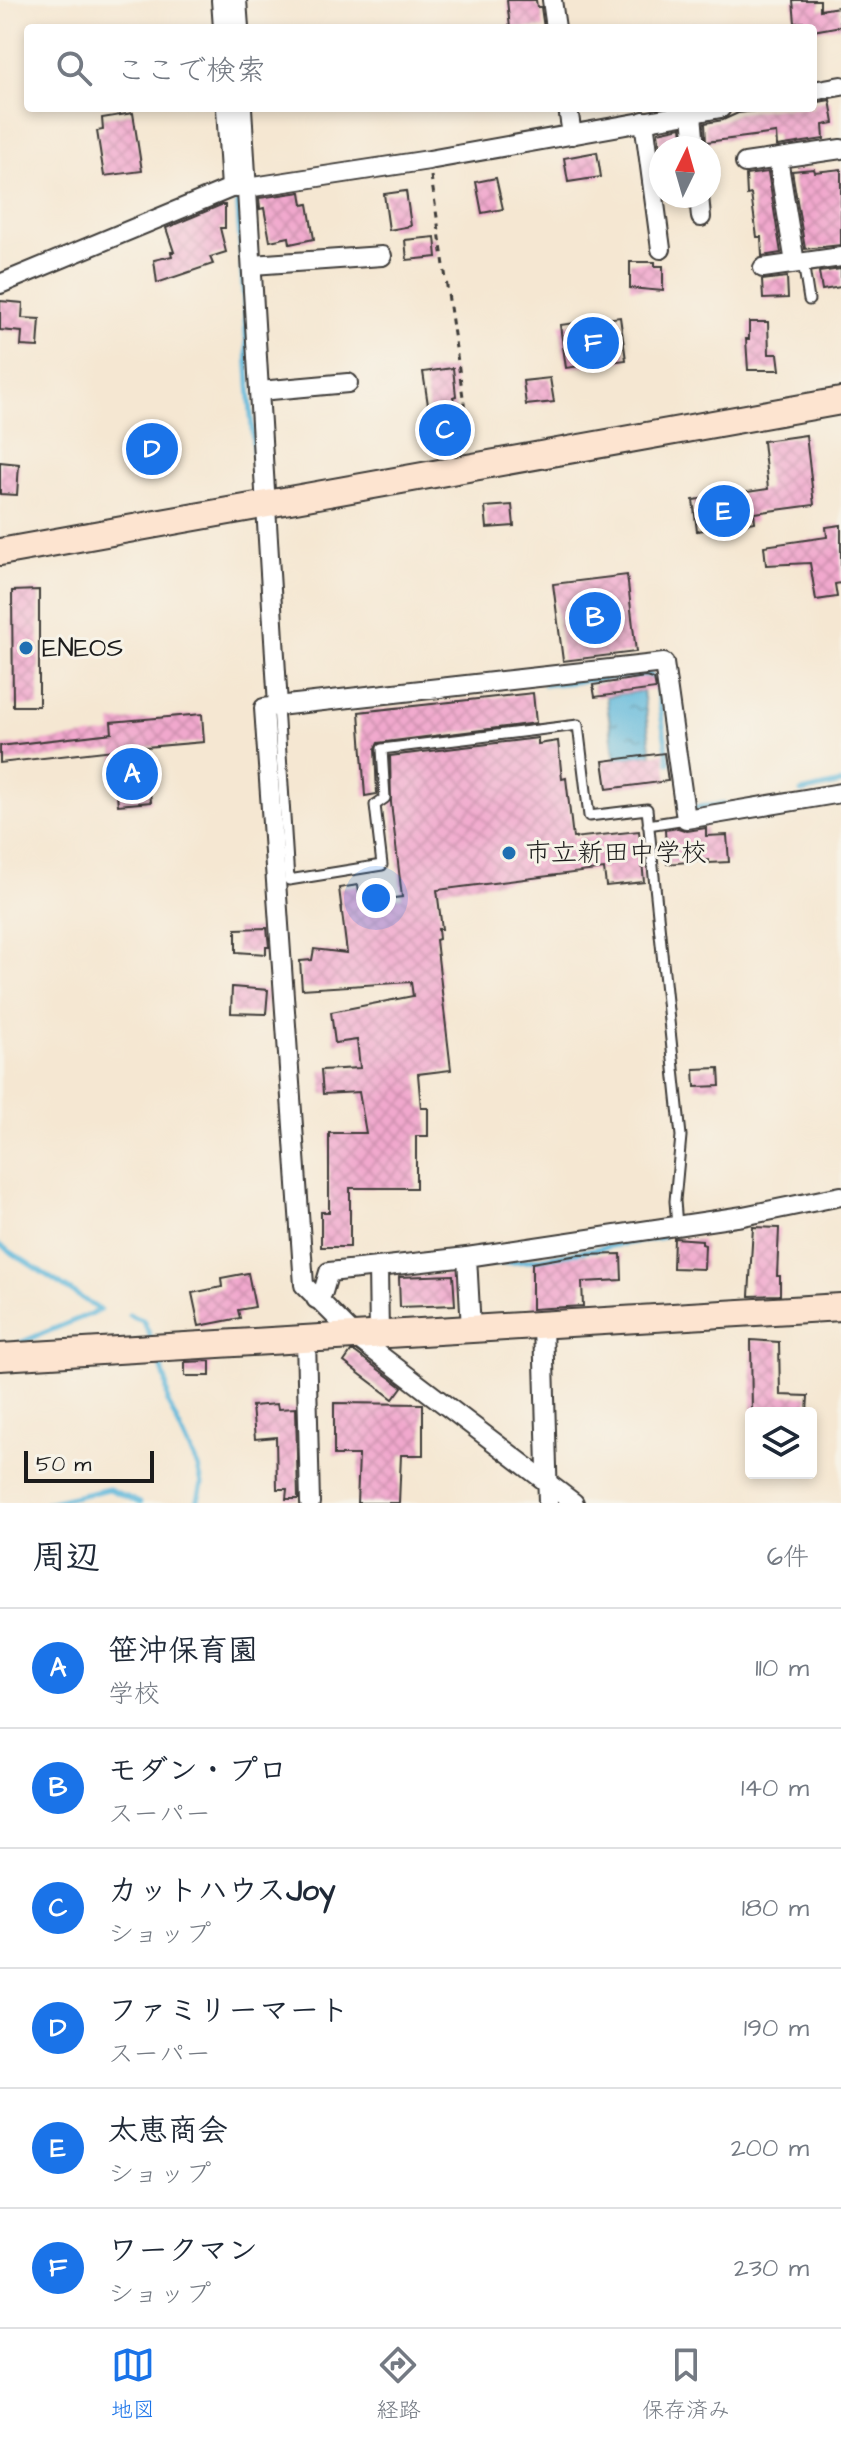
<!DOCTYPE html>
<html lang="ja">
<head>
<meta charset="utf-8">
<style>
  :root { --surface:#fff; --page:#f6f6f7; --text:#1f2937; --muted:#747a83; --line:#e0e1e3; --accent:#1a73e8 }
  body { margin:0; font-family:"Architects Daughter","Klee One",sans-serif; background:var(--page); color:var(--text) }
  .controls { position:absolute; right:24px; bottom:24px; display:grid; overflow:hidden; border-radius:8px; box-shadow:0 4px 12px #0003 }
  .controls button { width:72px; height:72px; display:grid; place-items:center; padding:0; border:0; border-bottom:2px solid var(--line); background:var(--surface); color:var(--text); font:40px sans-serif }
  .compass { position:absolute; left:649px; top:136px; width:72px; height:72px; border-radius:50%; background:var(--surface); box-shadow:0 4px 12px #0003; rotate:5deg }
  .scale { position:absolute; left:24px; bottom:20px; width:130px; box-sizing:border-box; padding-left:8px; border:4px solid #1c1c1c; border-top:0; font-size:22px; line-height:28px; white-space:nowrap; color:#1c1c1c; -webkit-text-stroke:6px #f7f3e8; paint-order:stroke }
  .you { position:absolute; left:376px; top:898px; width:28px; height:28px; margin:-20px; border:6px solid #fff; border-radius:50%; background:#1a73e8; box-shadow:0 0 0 12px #1a73e833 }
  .badge { display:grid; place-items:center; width:52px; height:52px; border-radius:50%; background:var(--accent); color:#fff; font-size:26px; font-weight:700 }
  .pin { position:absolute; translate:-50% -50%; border:4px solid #fff; box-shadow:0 2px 8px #0006 }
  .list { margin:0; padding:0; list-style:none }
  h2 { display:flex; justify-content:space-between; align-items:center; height:104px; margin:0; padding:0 32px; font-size:34px }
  h2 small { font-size:26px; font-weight:400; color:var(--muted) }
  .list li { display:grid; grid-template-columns:52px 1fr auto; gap:24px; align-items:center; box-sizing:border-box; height:120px; padding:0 32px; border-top:2px solid var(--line) }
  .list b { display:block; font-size:30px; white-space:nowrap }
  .list p { margin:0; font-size:26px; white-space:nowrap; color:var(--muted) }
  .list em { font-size:26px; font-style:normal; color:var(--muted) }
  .icon { flex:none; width:44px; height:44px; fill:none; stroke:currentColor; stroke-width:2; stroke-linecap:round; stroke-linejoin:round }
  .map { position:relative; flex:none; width:841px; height:1503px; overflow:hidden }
  .search { position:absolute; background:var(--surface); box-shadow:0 4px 12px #0003; left:24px; right:24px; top:24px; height:88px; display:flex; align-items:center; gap:20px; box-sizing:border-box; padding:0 28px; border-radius:8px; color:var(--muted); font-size:30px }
  .sheet { height:824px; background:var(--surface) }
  nav { display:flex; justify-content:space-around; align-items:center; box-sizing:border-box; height:112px; border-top:2px solid var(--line); background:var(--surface); font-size:22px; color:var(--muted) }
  nav a { display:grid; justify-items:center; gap:4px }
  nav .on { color:var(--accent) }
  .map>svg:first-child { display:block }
  .water { fill:url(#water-ripples); stroke:#3c6a7b; stroke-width:2 }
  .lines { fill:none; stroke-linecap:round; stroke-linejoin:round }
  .stream { stroke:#5db7da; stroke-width:5 }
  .building { fill:url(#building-cross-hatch) }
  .lane-casing { stroke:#3d3a37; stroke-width:13 }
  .street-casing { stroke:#3d3a37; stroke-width:22 }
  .secondary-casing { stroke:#3d3a37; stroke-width:30 }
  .path { stroke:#3d3a37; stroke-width:3; stroke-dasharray:6 6; stroke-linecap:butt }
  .lane { stroke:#fff; stroke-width:9 }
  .street { stroke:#fff; stroke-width:18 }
  .secondary { stroke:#fde4d0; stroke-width:26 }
  .poi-dot { fill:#1f6fb2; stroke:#f7f3e8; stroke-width:3 }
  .labels { text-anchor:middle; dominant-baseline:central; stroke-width:6; stroke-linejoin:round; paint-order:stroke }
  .poi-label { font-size:26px; fill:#1c1c1c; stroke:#f7f3e8; text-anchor:start }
</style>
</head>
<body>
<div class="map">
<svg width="841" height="1503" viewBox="0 0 841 1503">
  <defs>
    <pattern id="water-ripples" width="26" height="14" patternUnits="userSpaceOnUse" patternTransform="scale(2)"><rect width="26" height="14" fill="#5db7da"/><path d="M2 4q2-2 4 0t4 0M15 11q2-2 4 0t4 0" fill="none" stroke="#4c94b0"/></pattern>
    <pattern id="building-cross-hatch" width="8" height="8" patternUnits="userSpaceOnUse" patternTransform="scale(2)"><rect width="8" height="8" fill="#f1a8cd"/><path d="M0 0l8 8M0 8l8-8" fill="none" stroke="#ce90af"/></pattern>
  </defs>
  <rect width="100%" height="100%" fill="#f7f3e8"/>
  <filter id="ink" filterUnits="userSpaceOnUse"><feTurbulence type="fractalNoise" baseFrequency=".0125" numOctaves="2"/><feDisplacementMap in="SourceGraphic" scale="16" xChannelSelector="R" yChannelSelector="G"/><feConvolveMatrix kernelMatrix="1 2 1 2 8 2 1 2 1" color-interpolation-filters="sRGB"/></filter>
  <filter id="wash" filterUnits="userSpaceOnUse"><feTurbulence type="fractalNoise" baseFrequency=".006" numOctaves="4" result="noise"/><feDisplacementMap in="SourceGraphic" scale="32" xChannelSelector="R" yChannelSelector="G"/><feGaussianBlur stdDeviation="1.8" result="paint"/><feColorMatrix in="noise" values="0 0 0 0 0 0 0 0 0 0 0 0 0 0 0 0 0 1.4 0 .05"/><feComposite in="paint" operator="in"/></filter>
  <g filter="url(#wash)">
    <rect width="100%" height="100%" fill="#f5e7d2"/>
    <path class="water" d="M643 691 652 755 615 760 606 696Z"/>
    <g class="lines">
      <g class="stream">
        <path d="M237 193 255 478"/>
        <path d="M545 685 649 674 656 682 669 763"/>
        <path d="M801 792 841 783"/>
        <path d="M690 808 724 804"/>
        <path d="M0 1245 100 1310"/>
        <path d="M479 1265 528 1261 663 1237"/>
        <path d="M439 1269 458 1267"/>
        <path d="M129 1315 143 1320 151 1338"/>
        <path d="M17 1344 100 1310"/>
        <path d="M158 1357 166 1381 168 1403 198 1467 202 1484 197 1503"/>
        <path d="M46 1503 109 1489 140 1503"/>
      </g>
    </g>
    <g id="blocks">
      <g class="building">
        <path d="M507 0H536L537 7H541L544 28H510Z"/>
        <path d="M793 0H820V10L839 7 841 26 813 31V28H809L808 22 795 23Z"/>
        <path d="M830 100 834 123 823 125 824 139 777 146 776 133 706 142 705 123 723 120 738 113 778 108H813V103Z"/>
        <path d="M133 113 142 171 104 176 97 131 103 130 102 118Z"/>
        <path d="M681 127 683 147 660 149 658 132Z"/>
        <path d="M597 152 601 177 568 182 564 158Z"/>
        <path d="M814 169 815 172 841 169V245L805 249 792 171Z"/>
        <path d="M768 172 781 253 762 256 761 237H757L751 194 747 195 746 175Z"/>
        <path d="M496 178 503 209 482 213 476 182Z"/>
        <path d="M406 191 411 226 389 230 384 194Z"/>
        <path d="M301 192 303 205 308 204 314 239 290 244 289 237 270 241 264 208 260 209 259 198Z"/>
        <path d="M221 205H225V228H220L226 252 210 257 213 264 157 283 154 260 172 256 171 252H174L166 228Z"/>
        <path d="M435 237 437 257 407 260 405 240Z"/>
        <path d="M630 262H655V266H663V291L630 288Z"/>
        <path d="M841 269V287L822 290 819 272Z"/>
        <path d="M787 277 788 298 763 299 762 280Z"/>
        <path d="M0 301 23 303 22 318 40 319 38 347 21 346 22 332 0 330Z"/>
        <path d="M620 317 626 360 566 368 560 325Z"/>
        <path d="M749 322H768L769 354H778L780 370H748L746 339H749Z"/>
        <path d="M453 368 456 396 453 397 461 439 434 444 423 372Z"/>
        <path d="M550 378 554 402 526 405 523 381Z"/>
        <path d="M170 431 175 459 133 467 128 439Z"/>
        <path d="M806 435 814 505 754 513 755 522 697 531 693 500 768 489 763 441Z"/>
        <path d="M0 462 19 464 17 495 0 494Z"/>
        <path d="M512 505 514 526 487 528 485 507Z"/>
        <path d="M841 525V583L835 584 837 597 816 600 810 563 766 565 764 546 827 537 826 527Z"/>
        <path d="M627 575 636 652 563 661 553 584Z"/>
        <path d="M39 590V706H13L12 591Z"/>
        <path d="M645 677 654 679 656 689 595 697 593 685Z"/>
        <path d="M533 693 536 723 378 743 375 749 377 794 365 796 359 712Z"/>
        <path d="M202 714 204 742 146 747 151 802 118 805 113 750 0 763V746L112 733 111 722Z"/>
        <path d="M538 738V744L558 741 562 779 566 778 573 838 639 831 644 882 606 886 604 869 437 890 442 929H438L439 939 436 940 451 1070 418 1074 421 1108H428V1136H416V1188H350V1247H321V1212H329V1133H366L359 1092 323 1094 321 1070 360 1068 357 1040 335 1043 331 1012 413 996 411 982 302 989 300 961 312 960 314 949 347 953 339 888 358 885 360 902 402 897 391 803 390 756Z"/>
        <path d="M664 753 668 781 607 789 603 761Z"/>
        <path d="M678 828 687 831 706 828V836L727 835 729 862 709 863V860L667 864 665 830Z"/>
        <path d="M267 928 269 947H266V954L236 952V929Z"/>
        <path d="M232 987 268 990 266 1014 231 1013Z"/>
        <path d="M719 1068 720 1086 695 1087 694 1069Z"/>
        <path d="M753 1227 779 1228 777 1276H780V1295L749 1296Z"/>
        <path d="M674 1238 702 1240V1244L705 1245 704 1269 673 1268Z"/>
        <path d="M621 1254 622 1280 582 1282 583 1306 532 1309V1263L578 1255Z"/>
        <path d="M248 1273 255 1307 238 1310 240 1318 199 1326 192 1293 222 1287 221 1278Z"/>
        <path d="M453 1275 455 1305 400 1307 399 1277Z"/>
        <path d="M751 1340 779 1342 780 1395 808 1396 807 1413H752Z"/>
        <path d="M351 1352H355L402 1387 393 1399 344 1362Z"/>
        <path d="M210 1361V1376H185V1362Z"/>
        <path d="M334 1403 423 1404V1455H401L399 1503H357L359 1455H334Z"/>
        <path d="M277 1404 278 1409 296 1408 298 1499H286L287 1489H277L276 1437 255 1439 252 1406Z"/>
      </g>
    </g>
  </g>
  <g filter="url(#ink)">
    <use href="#blocks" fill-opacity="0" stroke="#3d3a37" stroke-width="2"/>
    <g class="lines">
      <g class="lane-casing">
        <g id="lane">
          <path d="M803 262 809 300"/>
          <path d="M278 706 289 880 382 865 375 805 385 798 382 749 578 725 589 816 647 809 681 1136 675 1201 677 1226"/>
          <path d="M648 825 686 819"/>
        </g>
      </g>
      <g class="street-casing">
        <g id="street">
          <path d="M221 0 223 28"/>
          <path d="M237 0 239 28"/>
          <path d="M552 0 556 28"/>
          <path d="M813 91 841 86"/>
          <path d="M226 108 231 188"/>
          <path d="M242 108 278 706 664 663 686 819 841 793"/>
          <path d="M568 108 572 135"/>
          <path d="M692 114 695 148"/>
          <path d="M644 121 661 249"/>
          <path d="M778 159 795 263"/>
          <path d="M745 163 841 149"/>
          <path d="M699 196 701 217"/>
          <path d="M252 265 382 256"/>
          <path d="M763 268 841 257"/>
          <path d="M0 284 231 188 253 187 429 160 721 108"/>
          <path d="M260 391 348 383"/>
          <path d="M278 706 264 708 304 1285 356 1337 574 1503"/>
          <path d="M316 1299 323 1292 329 1272 378 1267"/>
          <path d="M543 1325 548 1503"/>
          <path d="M471 1329 467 1257 743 1216 841 1196"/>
          <path d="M379 1335 378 1267 467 1257"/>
          <path d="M306 1339 310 1503"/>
        </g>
      </g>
      <g class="secondary-casing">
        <g id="secondary">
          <path d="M0 552 841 401"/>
          <path d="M0 1357 841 1307"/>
        </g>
      </g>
      <path class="path" d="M431 176 470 445"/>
      <use href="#lane" class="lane"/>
      <use href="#street" class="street"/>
      <use href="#secondary" class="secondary"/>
    </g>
  </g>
  <g class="poi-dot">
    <circle cx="26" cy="648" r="8"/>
    <circle cx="509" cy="853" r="8"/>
  </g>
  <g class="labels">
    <g class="poi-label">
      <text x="42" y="648">ENEOS</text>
      <text x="525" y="853">市立新田中学校</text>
    </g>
  </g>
</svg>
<div class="controls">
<button><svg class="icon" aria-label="layers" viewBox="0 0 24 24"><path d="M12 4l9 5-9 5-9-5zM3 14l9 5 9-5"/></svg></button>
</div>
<svg class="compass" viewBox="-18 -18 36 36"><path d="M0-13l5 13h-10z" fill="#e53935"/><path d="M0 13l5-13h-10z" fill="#747a83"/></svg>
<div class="scale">50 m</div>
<div class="you"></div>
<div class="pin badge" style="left:132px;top:774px">A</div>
<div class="pin badge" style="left:595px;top:618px">B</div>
<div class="pin badge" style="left:445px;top:430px">C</div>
<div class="pin badge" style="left:152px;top:449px">D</div>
<div class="pin badge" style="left:724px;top:511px">E</div>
<div class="pin badge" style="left:593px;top:343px">F</div>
<div class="search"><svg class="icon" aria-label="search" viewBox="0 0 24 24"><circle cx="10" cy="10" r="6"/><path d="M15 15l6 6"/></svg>ここで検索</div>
</div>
<section class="sheet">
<h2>周辺<small>6件</small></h2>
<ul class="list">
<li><span class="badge">A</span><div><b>笹沖保育園</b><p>学校</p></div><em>110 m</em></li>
<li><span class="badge">B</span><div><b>モダン・プロ</b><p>スーパー</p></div><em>140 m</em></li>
<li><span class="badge">C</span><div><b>カットハウスJoy</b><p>ショップ</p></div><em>180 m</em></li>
<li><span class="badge">D</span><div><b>ファミリーマート</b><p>スーパー</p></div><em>190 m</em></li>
<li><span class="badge">E</span><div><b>太恵商会</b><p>ショップ</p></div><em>200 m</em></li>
<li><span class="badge">F</span><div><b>ワークマン</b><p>ショップ</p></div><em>230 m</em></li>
</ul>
</section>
<nav>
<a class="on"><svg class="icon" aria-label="map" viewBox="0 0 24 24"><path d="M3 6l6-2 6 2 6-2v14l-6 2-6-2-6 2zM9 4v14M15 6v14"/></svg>地図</a>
<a><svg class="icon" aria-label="directions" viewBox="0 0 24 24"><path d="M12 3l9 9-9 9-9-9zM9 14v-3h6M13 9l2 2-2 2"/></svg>経路</a>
<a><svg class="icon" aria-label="saved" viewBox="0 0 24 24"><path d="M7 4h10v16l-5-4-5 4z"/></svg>保存済み</a>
</nav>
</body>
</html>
